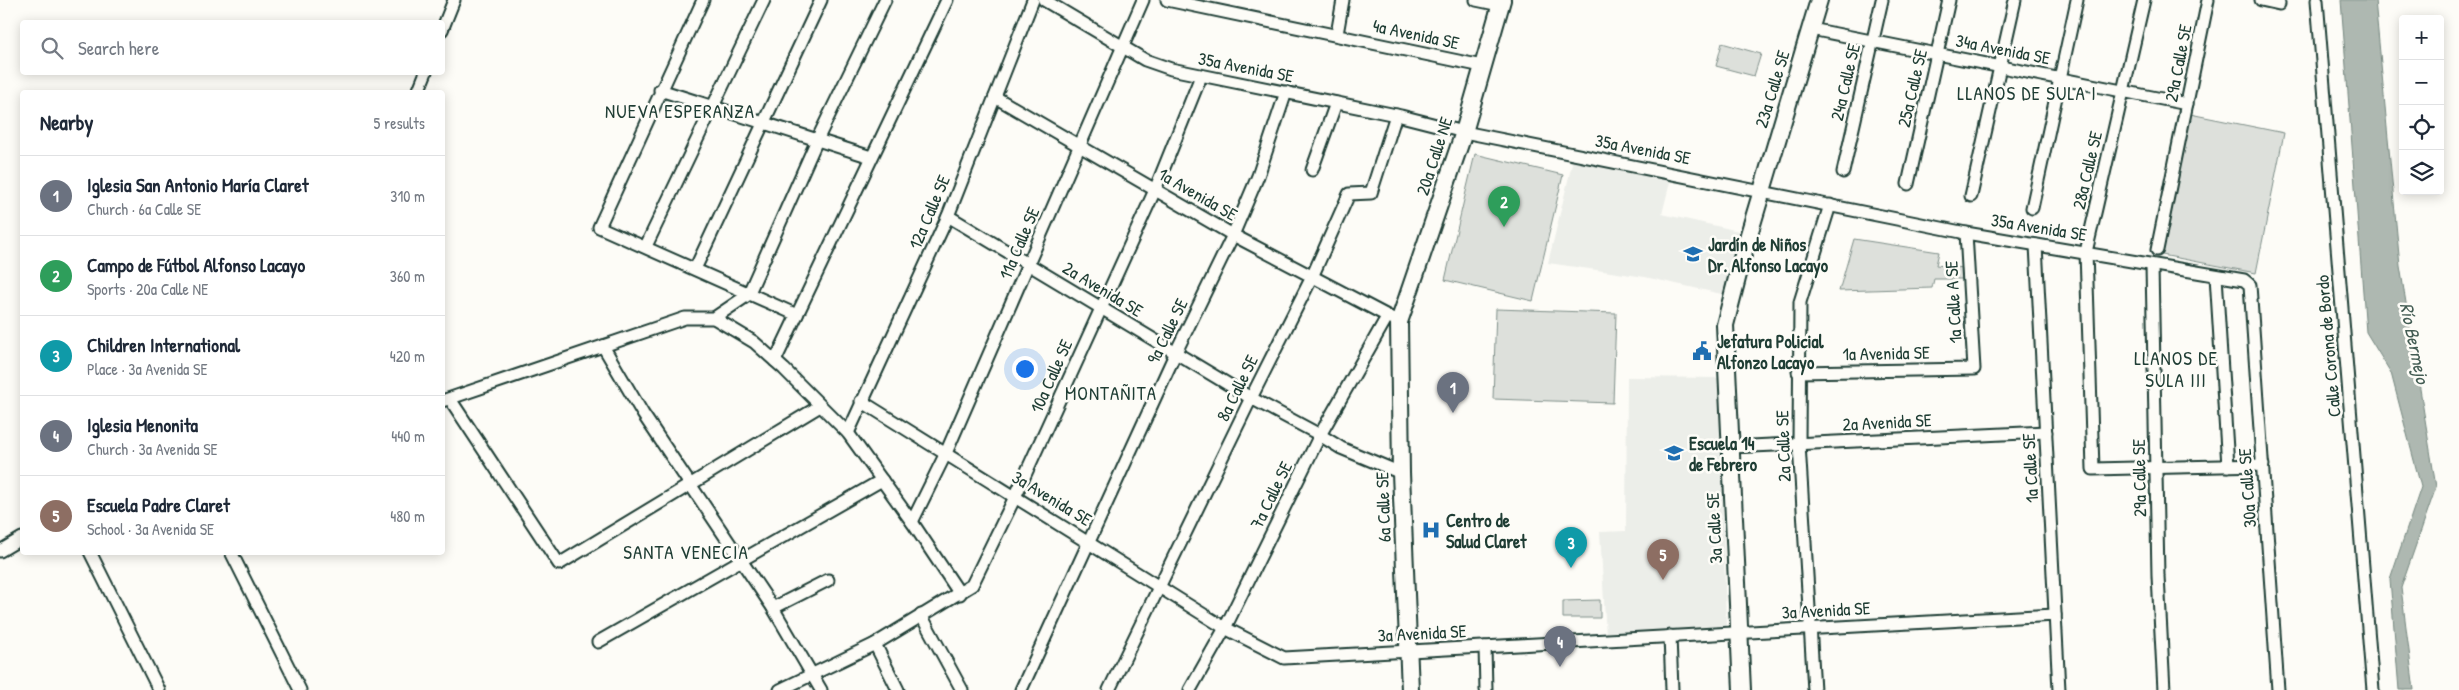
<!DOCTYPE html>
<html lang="en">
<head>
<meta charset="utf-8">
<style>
  :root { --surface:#fff; --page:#f2f2f3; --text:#1f2937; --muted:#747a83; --line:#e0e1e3; --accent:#0b8043 }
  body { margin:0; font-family:"Patrick Hand",sans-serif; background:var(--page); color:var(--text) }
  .controls { position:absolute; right:15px; top:15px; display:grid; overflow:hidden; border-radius:5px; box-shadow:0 2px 12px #0003 }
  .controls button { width:45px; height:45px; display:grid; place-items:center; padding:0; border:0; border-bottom:1px solid var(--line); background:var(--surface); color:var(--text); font:25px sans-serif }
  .you { position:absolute; left:1024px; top:368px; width:18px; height:18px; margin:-12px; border:4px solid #fff; border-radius:50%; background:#1a73e8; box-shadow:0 0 0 8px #1a73e833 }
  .badge { display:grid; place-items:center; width:32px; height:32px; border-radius:50%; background:var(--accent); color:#fff; font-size:16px; font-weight:700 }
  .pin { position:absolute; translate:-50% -41px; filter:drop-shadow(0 1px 2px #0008) }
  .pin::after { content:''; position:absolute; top:26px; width:18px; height:15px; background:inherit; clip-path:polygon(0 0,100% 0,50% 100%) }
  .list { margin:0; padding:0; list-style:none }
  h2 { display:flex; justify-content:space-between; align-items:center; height:65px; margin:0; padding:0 20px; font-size:21px }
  h2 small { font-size:16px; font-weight:400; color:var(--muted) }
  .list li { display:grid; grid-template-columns:32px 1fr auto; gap:15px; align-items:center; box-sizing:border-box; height:80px; padding:0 20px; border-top:1px solid var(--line) }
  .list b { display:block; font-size:19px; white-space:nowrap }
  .list p { margin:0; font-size:16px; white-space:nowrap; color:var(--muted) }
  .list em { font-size:16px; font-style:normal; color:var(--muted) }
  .icon { flex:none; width:28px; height:28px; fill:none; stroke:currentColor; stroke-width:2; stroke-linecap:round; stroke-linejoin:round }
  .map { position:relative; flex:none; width:2459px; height:690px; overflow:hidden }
  .search { position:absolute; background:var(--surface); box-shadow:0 2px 12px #0003; left:20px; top:20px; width:425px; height:55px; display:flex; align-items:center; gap:12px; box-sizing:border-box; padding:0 18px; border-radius:5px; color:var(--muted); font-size:19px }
  .panel { position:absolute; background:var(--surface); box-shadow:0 2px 12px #0003; left:20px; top:90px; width:425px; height:465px; border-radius:5px }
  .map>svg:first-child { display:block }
  .built { fill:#eceee9 }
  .green { fill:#dde0db; stroke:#7e8e88 }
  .water { fill:#aeb8b1; stroke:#75877f }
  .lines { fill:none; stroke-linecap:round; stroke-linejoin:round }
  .street-casing { stroke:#1f3d34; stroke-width:15 }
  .secondary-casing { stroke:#1f3d34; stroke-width:20 }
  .street { stroke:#fdfcf7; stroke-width:11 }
  .secondary { stroke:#fdfcf7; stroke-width:16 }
  .labels { text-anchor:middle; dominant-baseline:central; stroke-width:5; stroke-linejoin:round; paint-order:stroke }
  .street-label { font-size:18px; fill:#1f3d34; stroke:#fdfcf7 }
  .poi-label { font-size:18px; font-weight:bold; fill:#1f3d34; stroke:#fdfcf7; text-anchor:start }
  .neighbourhood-label { font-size:19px; letter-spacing:1px; fill:#1f3d34; stroke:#fdfcf7 }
  .water-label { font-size:19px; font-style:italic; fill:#435c53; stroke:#fdfcf7 }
</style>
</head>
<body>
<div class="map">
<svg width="2459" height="690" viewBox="0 0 2459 690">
  <rect width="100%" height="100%" fill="#fdfcf7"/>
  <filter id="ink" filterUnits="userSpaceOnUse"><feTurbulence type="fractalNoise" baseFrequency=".02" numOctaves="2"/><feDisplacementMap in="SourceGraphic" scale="10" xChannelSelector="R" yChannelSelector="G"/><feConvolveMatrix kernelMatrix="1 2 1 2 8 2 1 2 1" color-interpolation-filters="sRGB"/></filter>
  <g filter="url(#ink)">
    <g class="built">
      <path d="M1573 160 1671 178 1662 214 1739 231 1726 295 1645 277 1548 263Z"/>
      <path d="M1627 377 1720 378 1726 628 1606 636 1600 532 1626 531Z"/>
    </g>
    <g class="green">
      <path d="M1722 43 1761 54 1754 76 1716 66Z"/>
      <path d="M2190 114 2284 133 2256 273 2162 255Z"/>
      <path d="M1475 154 1563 175 1533 301 1445 280Z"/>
      <path d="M1854 239 1939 252 1936 265 1964 268V279H1934L1932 288 1839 291Z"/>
      <path d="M1496 309 1616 313 1613 403 1493 399Z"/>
      <path d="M1600 600V618H1563V601Z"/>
    </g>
    <path class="water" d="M2341 0H2375L2400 266 2436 487 2401 588 2414 690H2399L2390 579 2421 487 2391 373 2366 332Z"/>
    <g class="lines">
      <g class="street-casing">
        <g id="street">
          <path d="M703 0 599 227 797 315"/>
          <path d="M1044 0 1145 60 1171 69 1401 116 1464 132 1966 233 2244 280 2250 285 2278 690"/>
          <path d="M1167 0 1482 66"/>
          <path d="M1476 0 1500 5"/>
          <path d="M2144 0 2086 252 2093 469 2263 465"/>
          <path d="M2261 0 2279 4"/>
          <path d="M2317 0 2373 690"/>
          <path d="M1811 29 2187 104"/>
          <path d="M442 30 454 0"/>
          <path d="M1337 34 1343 0"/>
          <path d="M660 90 871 157"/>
          <path d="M418 92 426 72"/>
          <path d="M995 97 1233 235 1399 322"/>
          <path d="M1312 170 1336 103"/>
          <path d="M1843 172 1882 0"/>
          <path d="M1908 184 1949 0"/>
          <path d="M1971 196 2015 0"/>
          <path d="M2032 208 2077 0"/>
          <path d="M948 216 1251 398 1320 435 1341 448 1401 473"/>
          <path d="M2036 245 2059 690"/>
          <path d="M646 246 764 0"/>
          <path d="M2157 250 2208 0"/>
          <path d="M2152 266 2158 576 2164 690"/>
          <path d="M695 269 821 0"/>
          <path d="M2216 276 2228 466"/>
          <path d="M714 318 748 295 817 140 885 0"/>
          <path d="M603 346 643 414 773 608 821 690"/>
          <path d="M775 361 947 0"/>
          <path d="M1798 372 1974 369 1966 233"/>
          <path d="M450 399 559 564 820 406"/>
          <path d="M442 401 685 318H714L754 342 784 369 848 433 912 522 960 594"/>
          <path d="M861 401 1225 628 1284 658 2055 615"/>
          <path d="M848 433 948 216 1033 0"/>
          <path d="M1731 447 2046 432"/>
          <path d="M912 522 946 453 1143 0"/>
          <path d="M0 551 22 538"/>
          <path d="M90 552 159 690"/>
          <path d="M231 552 300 690"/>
          <path d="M773 608 828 580"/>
          <path d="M921 615 962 690"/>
          <path d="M1670 636 1672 690"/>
          <path d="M598 642 882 480"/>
          <path d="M875 644 898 690"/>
          <path d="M1485 647 1486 690"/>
          <path d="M780 690 875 644 972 585 1015 497 1155 190 1201 76"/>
          <path d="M1021 690 1176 352 1233 235 1258 176 1286 92"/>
          <path d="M1109 690 1251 398 1312 277 1349 194 1371 193 1396 115"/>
          <path d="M1190 690 1225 628 1320 435 1387 317"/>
          <path d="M1814 690 1799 444 1800 302 1830 205"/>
        </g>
      </g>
      <g class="secondary-casing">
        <g id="secondary">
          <path d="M1410 690 1401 473 1399 322 1464 132 1502 0"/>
          <path d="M1742 690 1725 325 1744 251 1819 0"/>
        </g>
      </g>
      <use href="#street" class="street"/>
      <use href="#secondary" class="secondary"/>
    </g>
  </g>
  <defs>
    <g id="school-bare" transform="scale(1.5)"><path d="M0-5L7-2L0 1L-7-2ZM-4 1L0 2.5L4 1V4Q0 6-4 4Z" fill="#1f6fb2" stroke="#fdfcf7" stroke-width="2.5" paint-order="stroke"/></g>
    <g id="civic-bare" transform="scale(1.5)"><path d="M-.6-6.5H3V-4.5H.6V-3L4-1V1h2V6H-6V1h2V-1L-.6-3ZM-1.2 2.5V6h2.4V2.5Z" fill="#1f6fb2" stroke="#fdfcf7" stroke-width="2.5" paint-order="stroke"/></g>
    <g id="hospital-bare" transform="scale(1.5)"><path d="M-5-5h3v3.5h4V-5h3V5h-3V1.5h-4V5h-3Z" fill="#1f6fb2" stroke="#fdfcf7" stroke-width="2.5" paint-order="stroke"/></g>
  </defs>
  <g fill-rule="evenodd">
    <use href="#school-bare" x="1693" y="254"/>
    <use href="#civic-bare" x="1702" y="351"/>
    <use href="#school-bare" x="1674" y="453"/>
    <use href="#hospital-bare" x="1431" y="530"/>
  </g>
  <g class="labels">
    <g class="street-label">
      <text transform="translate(1416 34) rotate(12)">4a Avenida SE</text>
      <text transform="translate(2003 49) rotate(11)">34a Avenida SE</text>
      <text transform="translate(2178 63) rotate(-79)">29a Calle SE</text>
      <text transform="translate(1246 67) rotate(11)">35a Avenida SE</text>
      <text transform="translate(1845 82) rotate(-77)">24a Calle SE</text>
      <text transform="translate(1912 88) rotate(-77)">25a Calle SE</text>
      <text transform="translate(1772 89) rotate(-73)">23a Calle SE</text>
      <text transform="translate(1643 149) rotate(11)">35a Avenida SE</text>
      <text transform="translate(1434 156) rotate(-72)">20a Calle NE</text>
      <text transform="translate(2087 170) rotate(-77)">28a Calle SE</text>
      <text transform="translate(1198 194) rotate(30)">1a Avenida SE</text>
      <text transform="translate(929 212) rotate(-67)">12a Calle SE</text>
      <text transform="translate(2039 227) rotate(9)">35a Avenida SE</text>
      <text transform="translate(1019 243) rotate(-67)">11a Calle SE</text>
      <text transform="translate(1103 289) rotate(31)">2a Avenida SE</text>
      <text transform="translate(1953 302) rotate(-93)">1a Calle A SE</text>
      <text transform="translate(1167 331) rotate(-64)">9a Calle SE</text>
      <text transform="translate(2328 346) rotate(-95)">Calle Corona de Bordo</text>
      <text transform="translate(1886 353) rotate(-1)">1a Avenida SE</text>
      <text transform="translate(1051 376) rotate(-66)">10a Calle SE</text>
      <text transform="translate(1237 388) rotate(-64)">8a Calle SE</text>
      <text transform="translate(1887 422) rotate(-3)">2a Avenida SE</text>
      <text transform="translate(1783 446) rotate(-92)">2a Calle SE</text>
      <text transform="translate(2030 468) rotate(-93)">1a Calle SE</text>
      <text transform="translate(2139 478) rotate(-91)">29a Calle SE</text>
      <text transform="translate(2247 488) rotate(-94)">30a Calle SE</text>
      <text transform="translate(1271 495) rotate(-64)">7a Calle SE</text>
      <text transform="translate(1052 498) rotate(31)">3a Avenida SE</text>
      <text transform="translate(1383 507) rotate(-92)">6a Calle SE</text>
      <text transform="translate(1714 528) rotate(-93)">3a Calle SE</text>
      <text transform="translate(1826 610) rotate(-3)">3a Avenida SE</text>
      <text transform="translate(1422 633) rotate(-3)">3a Avenida SE</text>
    </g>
    <g class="poi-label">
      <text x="1708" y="244">Jardín de Niños<tspan x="1708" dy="21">Dr. Alfonso Lacayo</tspan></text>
      <text x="1717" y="341">Jefatura Policial<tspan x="1717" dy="21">Alfonzo Lacayo</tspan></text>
      <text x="1689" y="443">Escuela 14<tspan x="1689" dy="21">de Febrero</tspan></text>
      <text x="1446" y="520">Centro de<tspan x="1446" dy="21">Salud Claret</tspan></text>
    </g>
    <g class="neighbourhood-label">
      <text x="2027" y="93">LLANOS DE SULA I</text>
      <text x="680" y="111">NUEVA ESPERANZA</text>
      <text x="2176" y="358">LLANOS DE<tspan x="2176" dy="22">SULA III</tspan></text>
      <text x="1111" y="393">MONTAÑITA</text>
      <text x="686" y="552">SANTA VENECIA</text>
    </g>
    <g class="water-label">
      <text transform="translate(2415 343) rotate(78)">Río Bermejo</text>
    </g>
  </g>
</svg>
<div class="controls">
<button>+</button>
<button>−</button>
<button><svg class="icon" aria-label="locate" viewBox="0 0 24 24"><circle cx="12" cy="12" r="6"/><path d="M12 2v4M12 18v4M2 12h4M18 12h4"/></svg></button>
<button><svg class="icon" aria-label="layers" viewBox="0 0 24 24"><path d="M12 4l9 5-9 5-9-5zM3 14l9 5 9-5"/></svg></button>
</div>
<div class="you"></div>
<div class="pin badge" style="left:1453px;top:413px;background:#6b7280">1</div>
<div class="pin badge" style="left:1504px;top:227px;background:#2e9e5b">2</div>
<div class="pin badge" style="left:1571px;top:568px;background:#0f9aa8">3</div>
<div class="pin badge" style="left:1560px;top:667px;background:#6b7280">4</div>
<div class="pin badge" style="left:1663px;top:580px;background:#8d6e63">5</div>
<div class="search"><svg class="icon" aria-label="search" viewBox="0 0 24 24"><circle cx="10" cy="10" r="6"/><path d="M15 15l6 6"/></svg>Search here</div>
<section class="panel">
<h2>Nearby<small>5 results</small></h2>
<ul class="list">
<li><span class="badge" style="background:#6b7280">1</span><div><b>Iglesia San Antonio María Claret</b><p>Church · 6a Calle SE</p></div><em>310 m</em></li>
<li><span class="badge" style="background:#2e9e5b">2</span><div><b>Campo de Fútbol Alfonso Lacayo</b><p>Sports · 20a Calle NE</p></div><em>360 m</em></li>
<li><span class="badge" style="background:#0f9aa8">3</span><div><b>Children International</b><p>Place · 3a Avenida SE</p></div><em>420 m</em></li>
<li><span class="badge" style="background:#6b7280">4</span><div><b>Iglesia Menonita</b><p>Church · 3a Avenida SE</p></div><em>440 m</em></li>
<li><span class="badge" style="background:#8d6e63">5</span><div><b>Escuela Padre Claret</b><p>School · 3a Avenida SE</p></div><em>480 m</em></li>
</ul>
</section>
</div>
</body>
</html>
